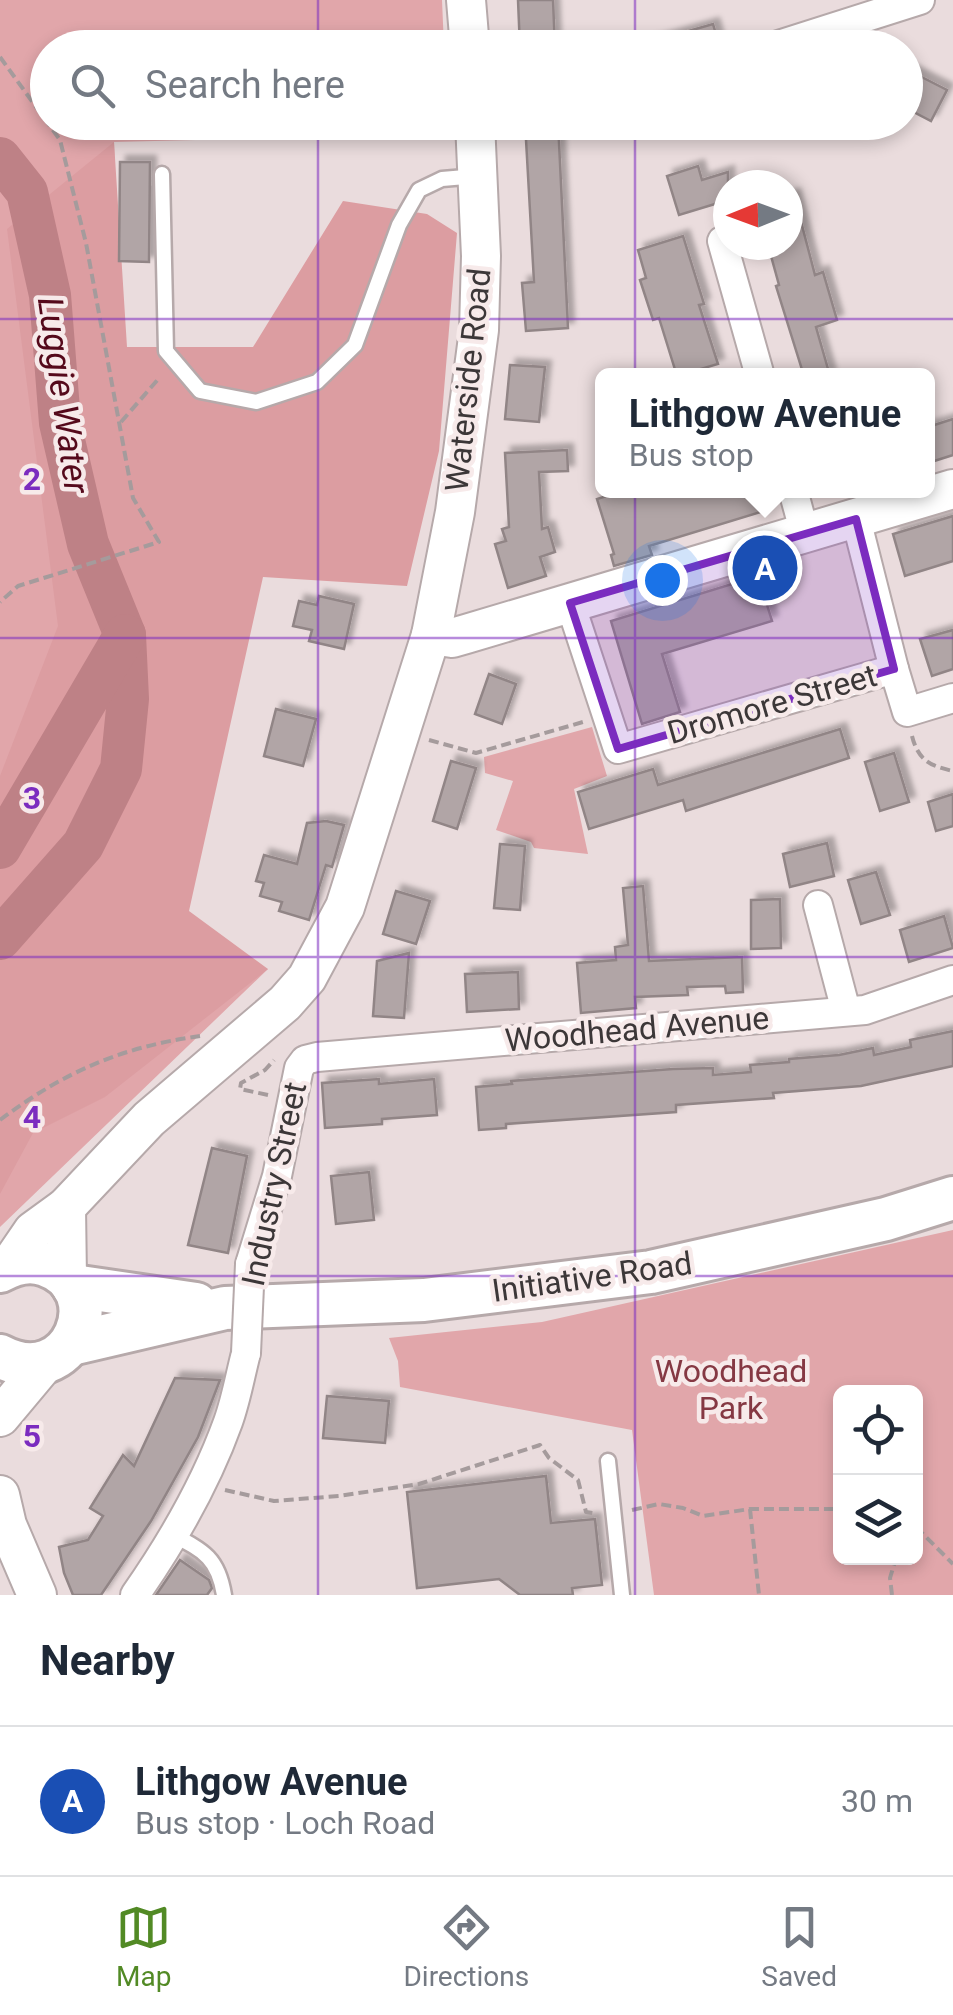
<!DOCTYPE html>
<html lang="en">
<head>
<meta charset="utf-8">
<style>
  :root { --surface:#fff; --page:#f2f2f3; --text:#1f2937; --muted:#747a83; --line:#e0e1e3; --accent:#528a25 }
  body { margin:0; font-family:Roboto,sans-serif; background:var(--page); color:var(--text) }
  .controls { position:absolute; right:30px; bottom:30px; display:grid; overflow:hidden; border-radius:15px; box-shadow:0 5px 15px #0003 }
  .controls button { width:90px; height:90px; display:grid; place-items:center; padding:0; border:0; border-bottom:2px solid var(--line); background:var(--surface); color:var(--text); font:50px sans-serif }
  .compass { position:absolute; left:713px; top:170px; width:90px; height:90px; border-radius:50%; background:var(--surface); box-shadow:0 5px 15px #0003; rotate:269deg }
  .you { position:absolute; left:662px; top:580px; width:35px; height:35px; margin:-25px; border:8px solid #fff; border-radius:50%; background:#1a73e8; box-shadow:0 0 0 15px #1a73e833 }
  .badge { display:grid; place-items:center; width:65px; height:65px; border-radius:50%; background:var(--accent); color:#fff; font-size:32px; font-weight:700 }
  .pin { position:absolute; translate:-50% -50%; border:5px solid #fff; box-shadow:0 2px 10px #0006 }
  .popup { position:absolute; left:595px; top:368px; width:340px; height:130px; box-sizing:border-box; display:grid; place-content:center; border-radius:15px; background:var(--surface); filter:drop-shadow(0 2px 8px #0005); font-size:32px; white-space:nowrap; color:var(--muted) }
  .popup b { font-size:38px; color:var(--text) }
  .popup::after { content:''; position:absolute; left:50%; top:100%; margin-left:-20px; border:20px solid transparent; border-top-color:var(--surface) }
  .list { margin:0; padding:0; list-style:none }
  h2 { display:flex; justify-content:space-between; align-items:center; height:130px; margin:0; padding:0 40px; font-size:42px }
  h2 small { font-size:32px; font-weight:400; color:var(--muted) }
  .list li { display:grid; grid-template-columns:65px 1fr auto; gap:30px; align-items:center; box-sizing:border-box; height:150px; padding:0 40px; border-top:2px solid var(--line) }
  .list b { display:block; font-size:38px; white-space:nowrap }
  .list p { margin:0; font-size:32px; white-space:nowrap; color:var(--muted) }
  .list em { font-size:32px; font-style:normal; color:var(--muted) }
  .icon { flex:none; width:55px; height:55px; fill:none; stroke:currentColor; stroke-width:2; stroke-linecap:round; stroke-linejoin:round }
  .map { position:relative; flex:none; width:953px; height:1595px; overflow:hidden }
  .search { position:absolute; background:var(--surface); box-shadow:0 5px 15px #0003; left:30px; right:30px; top:30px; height:110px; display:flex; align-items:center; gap:25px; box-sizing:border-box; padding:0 35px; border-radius:55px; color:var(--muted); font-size:38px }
  .sheet { height:280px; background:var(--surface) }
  nav { display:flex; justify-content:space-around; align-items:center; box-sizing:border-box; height:140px; border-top:2px solid var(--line); background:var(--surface); font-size:28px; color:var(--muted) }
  nav a { display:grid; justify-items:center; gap:5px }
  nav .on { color:var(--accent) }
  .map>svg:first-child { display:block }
  .green { fill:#e1a6aa; fill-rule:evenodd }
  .forest { fill:#dc9da1 }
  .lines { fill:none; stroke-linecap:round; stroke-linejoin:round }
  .river { stroke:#be8186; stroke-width:42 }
  .building { fill:#b1a5a6; stroke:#918586; stroke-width:2.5; filter:url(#shadow) }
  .lane-casing { stroke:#b6a9aa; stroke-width:19 }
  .street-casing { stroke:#b6a9aa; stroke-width:32 }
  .secondary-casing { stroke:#b6a9aa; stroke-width:42 }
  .primary-casing { stroke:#b6a9aa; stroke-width:48 }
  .path { stroke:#a59b9c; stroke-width:4; stroke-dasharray:10 5; stroke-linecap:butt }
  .lane { stroke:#fff; stroke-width:14 }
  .street { stroke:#fff; stroke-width:28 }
  .secondary { stroke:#fff; stroke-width:38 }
  .primary { stroke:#fff; stroke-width:42 }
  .street-bridge-casing { stroke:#b6a9aa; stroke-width:32; stroke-linecap:butt }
  .street-bridge { stroke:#fff; stroke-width:28 }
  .marked { fill:#7b2cbf; fill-opacity:0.2; stroke:#7b2cbf; stroke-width:8; stroke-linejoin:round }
  .grid { fill:none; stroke:#7b2cbf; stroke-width:2.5; stroke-opacity:0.55 }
  .labels { text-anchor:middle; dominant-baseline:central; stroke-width:9; stroke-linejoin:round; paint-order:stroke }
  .street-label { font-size:32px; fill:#3c3738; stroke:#f7eaea }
  .park-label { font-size:32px; fill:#853843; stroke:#f7eaea }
  .water-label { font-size:35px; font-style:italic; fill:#55091b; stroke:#f7eaea }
  .grid-label { font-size:32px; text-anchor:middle; font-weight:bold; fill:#7b2cbf; stroke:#f7eaea; stroke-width:9; stroke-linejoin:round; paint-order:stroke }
</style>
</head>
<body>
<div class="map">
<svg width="953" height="1595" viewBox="0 0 953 1595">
  <defs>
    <filter id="shadow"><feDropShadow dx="6" dy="-6" stdDeviation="2.5" flood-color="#0004"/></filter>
  </defs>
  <rect width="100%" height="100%" fill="#eadcdd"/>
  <g class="green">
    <path d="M0 0H442L444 47 48 48V122H447L448 134 114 142 128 664 42 936 268 969 0 1227Z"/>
    <path d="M592 727 607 776 574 789 588 854 534 848 531 842 496 830 513 781 485 773 484 757Z"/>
    <path d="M953 1230V1595H654L632 1430 400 1387 398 1361 389 1338 542 1322ZM916 1392V1558H840V1392Z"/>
  </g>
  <path class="forest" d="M114 142 127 347H253L343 201 427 214 457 233 439 451 407 586 263 577 189 911 268 969 105 1097 33 1133 0 1194V776L58 626 7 229Z"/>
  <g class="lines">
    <g class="river">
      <path d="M0 158 27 192 50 295 60 423 88 544 125 635 128 699 121 769 83 845 0 939"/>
      <path d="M0 848 125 635"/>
    </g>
  </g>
  <g class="building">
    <path d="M518 0H553L555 48H520Z"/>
    <path d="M713 24 720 48H650V42Z"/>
    <path d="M906 69 947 90 931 121 906 108Z"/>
    <path d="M525 122H558L568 328 526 331 522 283 534 282Z"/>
    <path d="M120 162H150L149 262 119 261Z"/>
    <path d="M698 166 702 180 728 172V200L679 215 667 176Z"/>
    <path d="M794 195 815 275 823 272 837 320 816 327 830 376H804L776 286 779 285 768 245H788V196Z"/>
    <path d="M683 236 704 304 699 305 718 364 677 376 659 318 653 320 640 280 646 278 638 250Z"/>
    <path d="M510 365 545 367 539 422 505 419Z"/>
    <path d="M953 419V455L928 463V427Z"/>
    <path d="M567 450 568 471 539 472 542 529 548 527 555 552 540 557 546 576 508 588 495 544 506 541 502 529 509 527 505 453Z"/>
    <path d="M625 490H757L764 511 649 546 652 555 614 566 611 555 614 554 597 499Z"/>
    <path d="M953 516V561L905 576 893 534Z"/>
    <path d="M758 576 772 621 662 654 680 712 642 724 611 621Z"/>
    <path d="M319 596 354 604 344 649 309 641 312 630 293 626 299 601 317 605Z"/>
    <path d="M953 630V669L932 676 920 639Z"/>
    <path d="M489 674 516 684 502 724 475 714Z"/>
    <path d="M276 709 316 719 303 766 264 756Z"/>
    <path d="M840 729 849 758 686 811 683 800 589 829 578 792 653 769 658 785Z"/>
    <path d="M894 753 909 802 880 811 865 762Z"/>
    <path d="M451 761 476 768 457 829 433 821Z"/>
    <path d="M953 794V826L936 831 928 802Z"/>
    <path d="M326 821 344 825 332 867 326 865 309 920 279 911 282 902 260 896 264 883 256 881 264 855 297 864 307 823Z"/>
    <path d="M827 843 834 876 790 887 783 854Z"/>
    <path d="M500 844 525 846 520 910 494 908Z"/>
    <path d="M876 872 890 915 861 924 848 880Z"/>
    <path d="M643 886 649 961 742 957 743 992 726 993 725 986 687 987 688 995 635 997 636 1008 581 1013 577 963 616 960 615 947 628 945 623 888Z"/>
    <path d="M396 891 430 901 416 944 383 934Z"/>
    <path d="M780 899 781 948 751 949V900Z"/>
    <path d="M944 916 953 948 909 962 900 930Z"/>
    <path d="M409 953 404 1018 373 1016 377 961Z"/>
    <path d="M518 972 519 1009 467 1012 465 974Z"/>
    <path d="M953 1031V1066L861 1086 773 1093 774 1098 676 1105V1112L506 1124V1128L479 1130 476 1087 512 1084 511 1081 673 1069 713 1068V1075L751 1072 750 1065 789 1062V1059L839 1055 873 1048 874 1055 911 1047 910 1040Z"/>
    <path d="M379 1079V1084L434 1079 437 1115 382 1119V1124L325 1128 322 1083Z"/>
    <path d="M212 1148 247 1156 228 1253 188 1245Z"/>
    <path d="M369 1172 374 1220 336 1224 331 1176Z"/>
    <path d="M175 1378 220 1380 198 1437 151 1521 101 1595H73L64 1573 59 1547 88 1540 103 1516 90 1508 123 1455 134 1466Z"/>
    <path d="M327 1396 389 1401 385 1443 323 1438Z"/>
    <path d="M546 1476 551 1523 595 1519 602 1585 572 1588 573 1595H520L499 1579 417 1588 407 1492Z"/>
    <path d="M180 1560 209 1580 212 1588 207 1595H156Z"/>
  </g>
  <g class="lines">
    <g class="lane-casing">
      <g id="lane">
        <path d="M162 174 166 351 200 391 256 402 317 382 355 345 399 225 419 190 442 179 477 176"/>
        <path d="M608 1461 622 1595"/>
        <path d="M173 1535C204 1551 218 1558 224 1595"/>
      </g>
    </g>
    <g class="street-casing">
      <g id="street">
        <path d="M769 48 920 0"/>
        <path d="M722 241 760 376"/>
        <path d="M793 490 805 534"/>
        <path d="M856 519 894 669"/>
        <path d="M570 603 618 749 894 669 907 712 953 698"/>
        <path d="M818 905 846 1011"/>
        <path d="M250 1264 277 1176 299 1068 305 1060 317 1057 865 1010 953 980"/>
        <path d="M135 1595C172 1542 206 1483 228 1422 236 1400 240 1376 246 1353"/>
      </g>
    </g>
    <g class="secondary-casing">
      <g id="secondary">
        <path d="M466 0 470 48"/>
        <path d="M431 635 452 638 466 634 953 489"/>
        <path d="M66 1207 67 1279"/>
        <path d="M9 1266 33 1231 66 1207 149 1119 285 1003 307 978 345 907 431 635 455 512 479 330 481 256 475 122"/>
        <path d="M0 1417 46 1362"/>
        <path d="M0 1495 7 1525 37 1595"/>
      </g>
    </g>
    <g class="primary-casing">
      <g id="primary">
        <path d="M0 1271C14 1263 30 1259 46 1265 114 1289 72 1394 0 1356"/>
        <path d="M73 1286 196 1304"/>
        <path d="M71 1344 225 1308 424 1300 651 1272 886 1219 953 1198"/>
      </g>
    </g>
    <g class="path">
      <path d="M0 57 60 140 86 243 133 498 159 542 18 586 0 602"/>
      <path d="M121 422 160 377"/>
      <path d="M912 736C918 760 930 766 953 771"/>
      <path d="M429 740 476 753 583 722"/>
      <path d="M268 1095 240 1089 241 1083 265 1070 274 1060"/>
      <path d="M0 1120C64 1072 121 1047 200 1036"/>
      <path d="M225 1490 274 1501 339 1496 419 1484 540 1445 549 1458 578 1480 586 1512 593 1513"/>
      <path d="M750 1509 759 1595"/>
      <path d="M632 1510 659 1504 683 1508 703 1516 750 1509H840"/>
      <path d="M916 1527 953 1564"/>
      <path d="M892 1595 890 1578 896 1558"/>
    </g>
    <use href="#lane" class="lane"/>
    <use href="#street" class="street"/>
    <use href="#secondary" class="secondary"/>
    <use href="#primary" class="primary"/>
    <g class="street-bridge-casing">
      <path id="street-bridge" d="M246 1353 250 1264"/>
    </g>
    <use href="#street-bridge" class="street-bridge"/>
  </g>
  <path class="marked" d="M856 519 894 669 618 749 570 603Z"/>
  <path class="grid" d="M318 0V48M635 0V48M318 122V1595M635 122V1595M0 319H953M0 638H953M0 957H953M0 1276H953"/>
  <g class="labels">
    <g class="street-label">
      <text transform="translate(468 380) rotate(-84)">Waterside Road</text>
      <text transform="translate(772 704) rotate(-16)">Dromore Street</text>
      <text transform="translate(637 1029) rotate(-5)">Woodhead Avenue</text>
      <text transform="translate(274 1184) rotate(-78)">Industry Street</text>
      <text transform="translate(592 1277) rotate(-8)">Initiative Road</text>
    </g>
    <g class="park-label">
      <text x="731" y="1371">Woodhead<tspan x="731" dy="37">Park</tspan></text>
    </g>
    <g class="water-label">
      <text transform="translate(63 395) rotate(82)">Luggie Water</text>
    </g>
  </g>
  <g class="grid-label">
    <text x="32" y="490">2</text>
    <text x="32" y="809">3</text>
    <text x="32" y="1128">4</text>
    <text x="32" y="1447">5</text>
  </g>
</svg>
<div class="controls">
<button><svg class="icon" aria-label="locate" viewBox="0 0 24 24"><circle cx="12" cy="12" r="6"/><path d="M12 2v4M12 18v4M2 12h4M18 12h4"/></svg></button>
<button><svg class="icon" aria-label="layers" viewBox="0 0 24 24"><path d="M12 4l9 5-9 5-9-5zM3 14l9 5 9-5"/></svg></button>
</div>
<svg class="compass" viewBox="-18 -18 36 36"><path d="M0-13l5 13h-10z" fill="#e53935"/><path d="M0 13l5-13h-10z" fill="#747a83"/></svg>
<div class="you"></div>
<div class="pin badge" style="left:765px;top:568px;background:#1a4fb4">A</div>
<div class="popup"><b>Lithgow Avenue</b>Bus stop</div>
<div class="search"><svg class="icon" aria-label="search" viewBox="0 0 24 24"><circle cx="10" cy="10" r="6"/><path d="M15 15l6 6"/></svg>Search here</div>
</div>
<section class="sheet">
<h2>Nearby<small></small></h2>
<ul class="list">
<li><span class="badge" style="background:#1a4fb4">A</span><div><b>Lithgow Avenue</b><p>Bus stop · Loch Road</p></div><em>30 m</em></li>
</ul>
</section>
<nav>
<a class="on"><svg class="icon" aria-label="map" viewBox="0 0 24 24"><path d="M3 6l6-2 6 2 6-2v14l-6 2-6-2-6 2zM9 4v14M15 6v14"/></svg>Map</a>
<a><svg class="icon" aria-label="directions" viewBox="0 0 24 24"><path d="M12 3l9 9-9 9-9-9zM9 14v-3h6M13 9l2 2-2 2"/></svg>Directions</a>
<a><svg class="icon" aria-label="saved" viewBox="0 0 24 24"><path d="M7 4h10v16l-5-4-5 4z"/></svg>Saved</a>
</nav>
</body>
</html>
